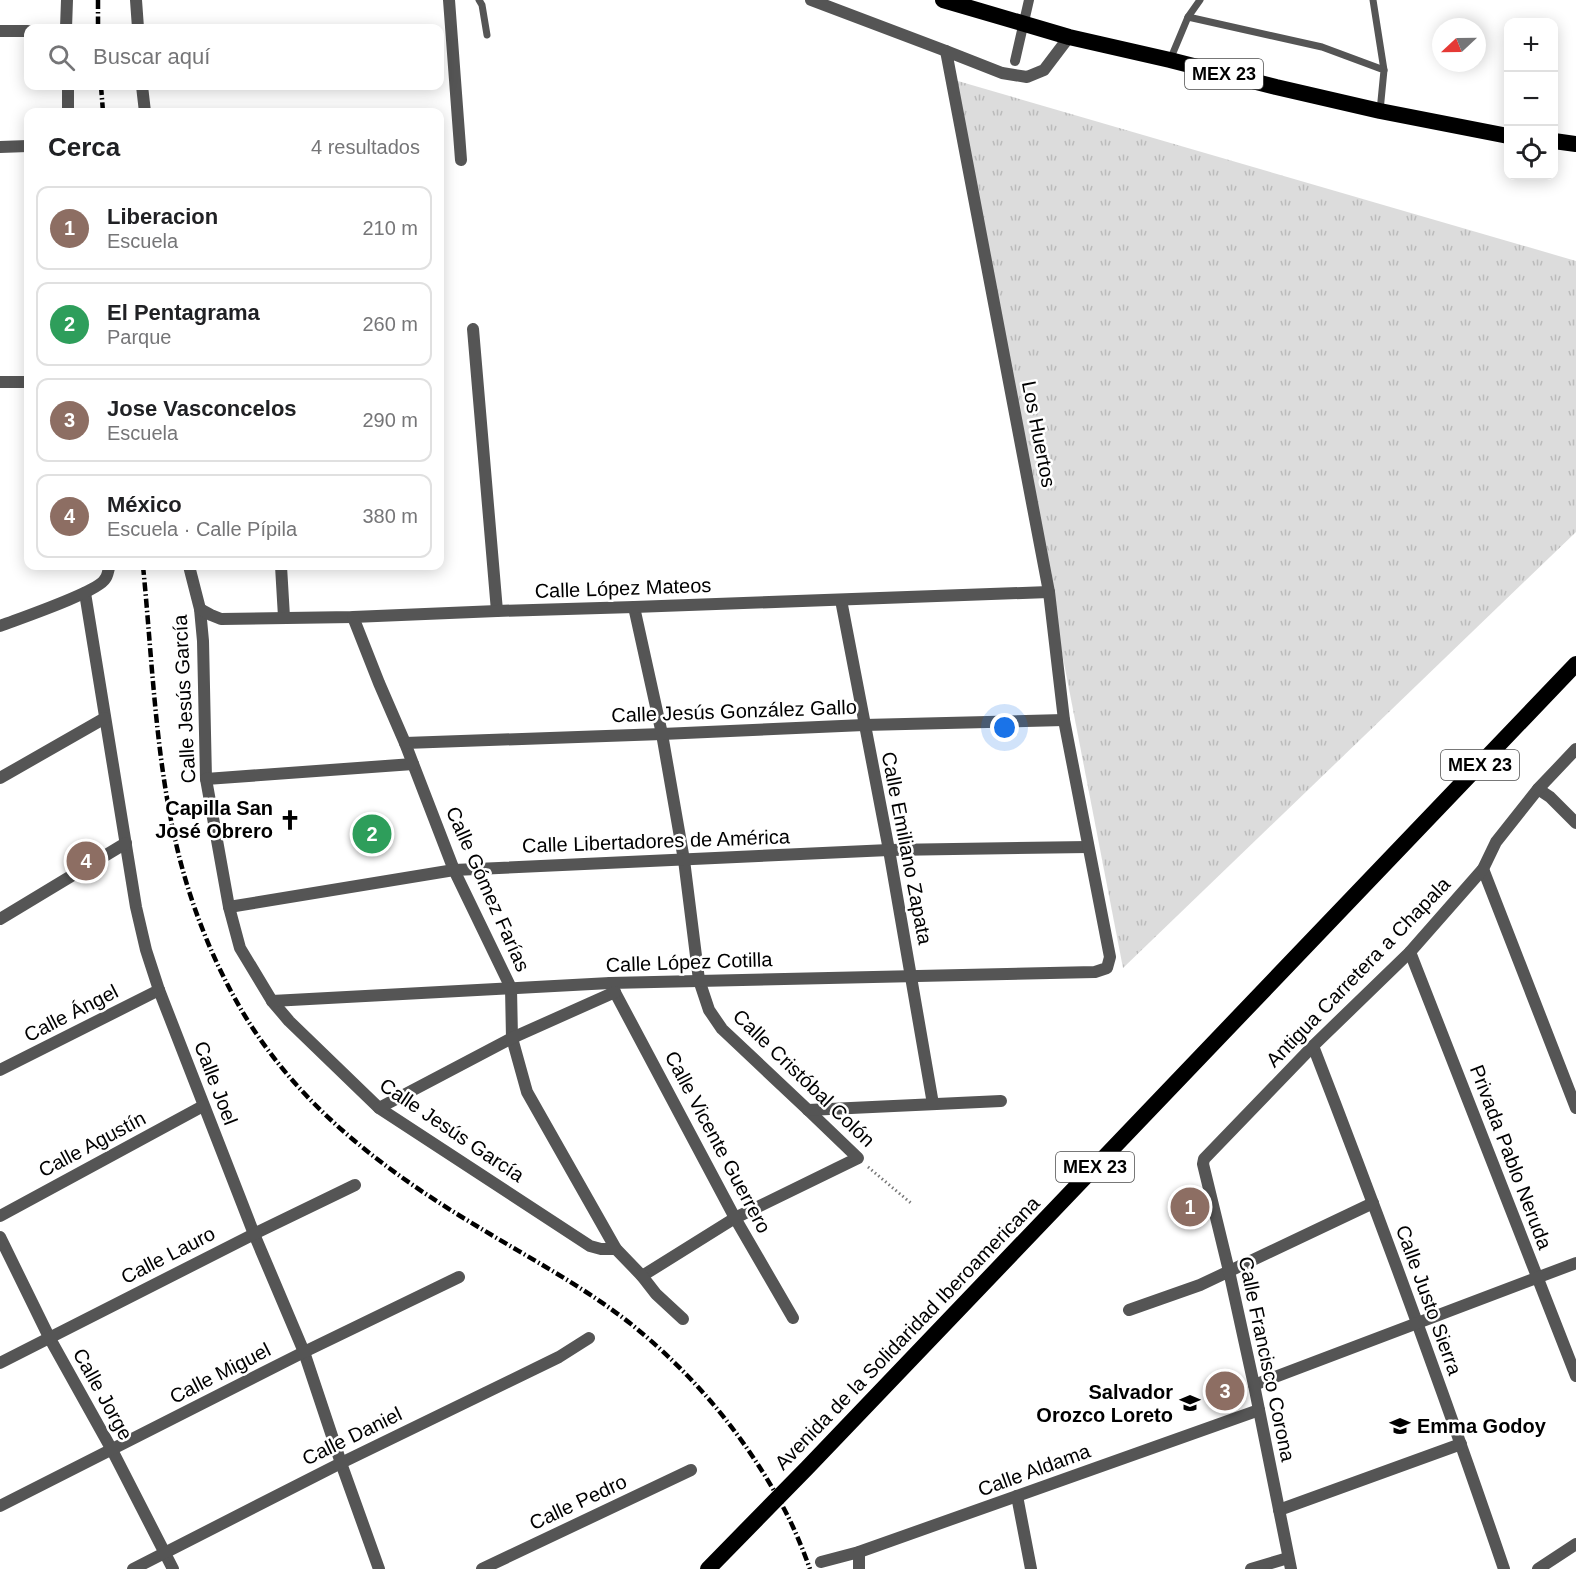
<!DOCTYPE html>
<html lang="es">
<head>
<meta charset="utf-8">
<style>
  :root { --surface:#fff; --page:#f2f2f2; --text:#202124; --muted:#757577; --line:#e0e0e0; --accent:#000 }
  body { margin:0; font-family:Helvetica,sans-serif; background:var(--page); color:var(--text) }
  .controls { position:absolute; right:18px; top:18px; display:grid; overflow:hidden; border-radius:12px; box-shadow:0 3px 15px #0003 }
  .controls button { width:54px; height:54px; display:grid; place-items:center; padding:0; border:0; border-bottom:2px solid var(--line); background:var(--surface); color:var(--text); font:30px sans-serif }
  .compass { position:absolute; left:1432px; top:18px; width:54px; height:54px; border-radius:50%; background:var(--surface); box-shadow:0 3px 15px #0003; rotate:248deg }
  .you { position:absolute; left:1005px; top:728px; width:21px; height:21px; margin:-15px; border:4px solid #fff; border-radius:50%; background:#1a73e8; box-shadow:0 0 0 9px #1a73e833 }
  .badge { display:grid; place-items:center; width:39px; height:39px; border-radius:50%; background:var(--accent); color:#fff; font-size:20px; font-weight:700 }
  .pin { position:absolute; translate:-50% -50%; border:3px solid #fff; box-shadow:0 2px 6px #0006 }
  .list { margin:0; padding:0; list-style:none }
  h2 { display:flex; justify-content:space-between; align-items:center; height:78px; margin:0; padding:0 24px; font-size:26px }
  h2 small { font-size:20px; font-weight:400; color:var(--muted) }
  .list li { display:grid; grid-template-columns:39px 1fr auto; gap:18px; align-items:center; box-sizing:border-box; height:84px; margin:0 12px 12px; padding:0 12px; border:2px solid var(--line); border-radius:12px }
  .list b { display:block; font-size:22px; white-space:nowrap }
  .list p { margin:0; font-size:20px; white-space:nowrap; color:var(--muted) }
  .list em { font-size:20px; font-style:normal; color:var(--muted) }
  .icon { flex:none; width:33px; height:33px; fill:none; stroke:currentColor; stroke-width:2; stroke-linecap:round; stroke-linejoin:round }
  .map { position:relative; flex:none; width:1576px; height:1569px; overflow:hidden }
  .search { position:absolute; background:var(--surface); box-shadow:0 3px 15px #0003; left:24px; top:24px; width:420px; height:66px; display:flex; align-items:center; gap:15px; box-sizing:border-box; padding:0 21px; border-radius:12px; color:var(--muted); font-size:22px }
  .panel { position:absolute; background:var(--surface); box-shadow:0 3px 15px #0003; left:24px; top:108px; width:420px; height:462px; border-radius:12px }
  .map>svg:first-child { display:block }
  .grass { fill:url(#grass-tufts) }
  .garden { fill:#dcdcdc }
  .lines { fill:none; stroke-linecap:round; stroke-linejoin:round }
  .path { stroke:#777; stroke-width:3; stroke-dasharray:1.5 3; stroke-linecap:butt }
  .service { stroke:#555; stroke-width:7 }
  .pedestrian { stroke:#555; stroke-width:10 }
  .minor { stroke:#555; stroke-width:12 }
  .trunk { stroke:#000; stroke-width:16 }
  .rail { stroke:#000; stroke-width:4.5; stroke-dasharray:9 3 1.5 3; stroke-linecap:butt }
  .labels { text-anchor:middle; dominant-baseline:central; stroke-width:5; stroke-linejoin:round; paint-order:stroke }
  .shield { fill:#fff; stroke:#4c4c4c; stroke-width:1.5 }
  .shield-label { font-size:18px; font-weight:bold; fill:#000 }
  .street-label { font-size:20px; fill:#000; stroke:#fff }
  .poi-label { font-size:20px; font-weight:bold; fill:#000; stroke:#fff; text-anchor:end }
</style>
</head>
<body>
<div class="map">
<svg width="1576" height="1569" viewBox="0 0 1576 1569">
  <defs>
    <pattern id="grass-tufts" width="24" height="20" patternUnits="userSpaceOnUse" patternTransform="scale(1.5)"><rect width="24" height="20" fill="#dcdcdc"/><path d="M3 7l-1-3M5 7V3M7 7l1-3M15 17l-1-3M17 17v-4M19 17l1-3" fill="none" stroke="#bbb"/></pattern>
  </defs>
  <rect width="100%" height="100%" fill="#fff"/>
  <path class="grass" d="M951 79 1576 261V532L1123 968Z"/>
  <path class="garden" d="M373 814 388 825 380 844 362 842 357 824Z"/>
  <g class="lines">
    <path class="path" d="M868 1167 912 1204"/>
    <g class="service">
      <path d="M479 0 482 5 487 35"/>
      <path d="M1373 0 1384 70"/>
      <path d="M1188 17 1200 0"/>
      <path d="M1170 60 1188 17 1322 47 1384 70 1380 111"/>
    </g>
    <path class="pedestrian" d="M1015 61 1029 0"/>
    <g class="minor">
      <path d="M136 0 138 28"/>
      <path d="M449 0 461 160"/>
      <path d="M811 0 946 51"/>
      <path d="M66 28 67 0"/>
      <path d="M0 31H28"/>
      <path d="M68 86V112"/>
      <path d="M142 86 145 112"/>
      <path d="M0 147 28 146"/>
      <path d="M473 329 497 611"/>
      <path d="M0 382H28"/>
      <path d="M189 566 200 609 203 641 206 779 229 907 240 948 272 1001 289 1021 379 1108 590 1246 601 1249H616"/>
      <path d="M281 566 284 617"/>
      <path d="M85 593 136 907 146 950 159 990 254 1234 304 1352 341 1463 379 1569"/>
      <path d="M841 600 889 850 933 1104"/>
      <path d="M634 607 662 734 684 860 699 980 709 1010 722 1029 808 1110 858 1158 735 1218 642 1276"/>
      <path d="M200 609 211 615 221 619 353 617 497 611 634 607 1049 592"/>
      <path d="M353 617 379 683 405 743 454 870 511 988 512 1038 527 1092 616 1249 642 1276 656 1294 683 1319"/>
      <path d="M0 626C18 619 98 592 105 579 108 576 108 569 110 566"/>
      <path d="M405 743 662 734 864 725 1064 720"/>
      <path d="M0 778 105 718"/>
      <path d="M206 779 413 764"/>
      <path d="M1538 789 1550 797 1576 823"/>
      <path d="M1483 869 1576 1108"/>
      <path d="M229 907 454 870 889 850 1088 847"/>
      <path d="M0 919 126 843"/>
      <path d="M1410 952 1576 1376"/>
      <path d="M610 983 735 1218 793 1318"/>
      <path d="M272 1001 610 983 1095 972 1107 968 1110 957 1064 720 1049 592 946 51 1002 73 1027 77 1044 70 1069 37"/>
      <path d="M1313 1046C1380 1219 1444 1393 1504 1569"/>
      <path d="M0 1070 159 990"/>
      <path d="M379 1108 512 1038 615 992"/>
      <path d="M808 1110 1001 1101"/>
      <path d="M0 1216 203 1106"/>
      <path d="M0 1237 49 1337 112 1450 173 1569"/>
      <path d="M1129 1310 1200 1285 1373 1203"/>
      <path d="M0 1363 254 1234 355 1185"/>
      <path d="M1254 1385 1576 1263"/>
      <path d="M1017 1496 1031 1569"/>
      <path d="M0 1506 304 1352 459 1277"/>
      <path d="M1279 1510 1461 1444"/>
      <path d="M821 1562 859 1552 1259 1410"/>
      <path d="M133 1569 341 1463 559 1357 589 1338"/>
      <path d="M482 1569 691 1470"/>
      <path d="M859 1569V1552"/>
      <path d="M1251 1569 1288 1558"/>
      <path d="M1291 1569 1254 1385 1229 1271 1203 1164 1204 1159 1313 1046 1410 952 1483 869 1496 842 1538 789 1576 749"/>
      <path d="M1538 1569 1576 1544"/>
    </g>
    <g class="trunk">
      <path d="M943 0 1069 37 1170 60 1276 87 1380 111 1508 136"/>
      <path d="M1554 141 1576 144"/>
      <path d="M708 1569 807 1468 1576 664"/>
    </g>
    <g class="rail">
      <path d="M98 0V28"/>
      <path d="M101 86 103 112"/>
      <path d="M143 566C152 656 155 750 175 839 188 898 211 958 242 1011 299 1107 386 1172 480 1228 531 1259 584 1287 631 1324 693 1374 744 1435 782 1505 793 1525 802 1547 810 1569"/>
    </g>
  </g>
  <defs>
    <g id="church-bare" transform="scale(1.62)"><path d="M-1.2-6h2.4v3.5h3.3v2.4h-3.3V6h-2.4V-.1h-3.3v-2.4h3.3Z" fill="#000" stroke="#fff" stroke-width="2.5" paint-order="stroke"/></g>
    <g id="school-bare" transform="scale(1.62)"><path d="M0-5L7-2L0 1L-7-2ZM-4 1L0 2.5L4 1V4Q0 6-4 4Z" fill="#000" stroke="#fff" stroke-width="2.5" paint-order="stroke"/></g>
  </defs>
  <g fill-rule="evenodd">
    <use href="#church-bare" x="290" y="820"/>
    <use href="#school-bare" x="1190" y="1403"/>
    <use href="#school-bare" x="1400" y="1426"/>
  </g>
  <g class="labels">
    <g class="shield">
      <rect x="1185" y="59" width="78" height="30" rx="4.5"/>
      <rect x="1441" y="750" width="78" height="30" rx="4.5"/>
      <rect x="1056" y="1152" width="78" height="30" rx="4.5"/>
    </g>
    <g class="shield-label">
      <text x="1224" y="74">MEX 23</text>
      <text x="1480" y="765">MEX 23</text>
      <text x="1095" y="1167">MEX 23</text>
    </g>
    <g class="street-label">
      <text transform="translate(1039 434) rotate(79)">Los Huertos</text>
      <text transform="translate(623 588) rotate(-2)">Calle López Mateos</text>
      <text transform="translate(184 699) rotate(-93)">Calle Jesús García</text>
      <text transform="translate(734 711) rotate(-2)">Calle Jesús González Gallo</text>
      <text transform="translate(656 841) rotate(-2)">Calle Libertadores de América</text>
      <text transform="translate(907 848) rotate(79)">Calle Emiliano Zapata</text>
      <text transform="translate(488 889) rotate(66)">Calle Gómez Farías</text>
      <text transform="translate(689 962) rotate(-2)">Calle López Cotilla</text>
      <text transform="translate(1358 972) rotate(-46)">Antigua Carretera a Chapala</text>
      <text transform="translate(71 1013) rotate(-27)">Calle Ángel</text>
      <text transform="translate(804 1078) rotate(44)">Calle Cristóbal Colón</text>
      <text transform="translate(216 1083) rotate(69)">Calle Joel</text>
      <text transform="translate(452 1130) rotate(34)">Calle Jesús García</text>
      <text transform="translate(718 1142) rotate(62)">Calle Vicente Guerrero</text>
      <text transform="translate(92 1144) rotate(-28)">Calle Agustín</text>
      <text transform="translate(1511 1157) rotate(69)">Privada Pablo Neruda</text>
      <text transform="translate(168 1255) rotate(-27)">Calle Lauro</text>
      <text transform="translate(1429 1300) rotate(70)">Calle Justo Sierra</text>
      <text transform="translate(907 1333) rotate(-46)">Avenida de la Solidaridad Iberoamericana</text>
      <text transform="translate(1267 1359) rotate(78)">Calle Francisco Corona</text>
      <text transform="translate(220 1373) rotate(-27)">Calle Miguel</text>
      <text transform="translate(103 1394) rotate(61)">Calle Jorge</text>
      <text transform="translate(352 1436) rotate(-26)">Calle Daniel</text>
      <text transform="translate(1034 1470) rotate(-20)">Calle Aldama</text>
      <text transform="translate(578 1502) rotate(-25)">Calle Pedro</text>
    </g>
    <g class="poi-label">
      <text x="273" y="808">Capilla San<tspan x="273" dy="23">José Obrero</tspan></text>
      <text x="1173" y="1392">Salvador<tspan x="1173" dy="23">Orozco Loreto</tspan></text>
      <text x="1417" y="1426" text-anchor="start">Emma Godoy</text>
    </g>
  </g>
</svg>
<div class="controls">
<button>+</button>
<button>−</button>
<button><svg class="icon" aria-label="locate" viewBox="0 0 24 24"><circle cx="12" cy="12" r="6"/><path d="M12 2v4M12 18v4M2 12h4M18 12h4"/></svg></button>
</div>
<svg class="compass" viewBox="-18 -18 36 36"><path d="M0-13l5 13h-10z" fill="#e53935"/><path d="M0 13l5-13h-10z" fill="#757577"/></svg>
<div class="you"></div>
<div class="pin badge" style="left:1190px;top:1207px;background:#8d6e63">1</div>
<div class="pin badge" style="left:372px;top:834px;background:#2e9e5b">2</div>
<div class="pin badge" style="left:1225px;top:1391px;background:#8d6e63">3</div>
<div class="pin badge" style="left:86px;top:861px;background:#8d6e63">4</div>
<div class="search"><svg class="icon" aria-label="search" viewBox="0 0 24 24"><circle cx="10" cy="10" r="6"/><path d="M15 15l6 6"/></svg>Buscar aquí</div>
<section class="panel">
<h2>Cerca<small>4 resultados</small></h2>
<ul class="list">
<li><span class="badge" style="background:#8d6e63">1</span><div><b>Liberacion</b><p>Escuela</p></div><em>210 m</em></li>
<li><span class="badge" style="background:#2e9e5b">2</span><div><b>El Pentagrama</b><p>Parque</p></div><em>260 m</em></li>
<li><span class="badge" style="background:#8d6e63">3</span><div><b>Jose Vasconcelos</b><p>Escuela</p></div><em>290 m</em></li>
<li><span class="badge" style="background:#8d6e63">4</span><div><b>México</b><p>Escuela · Calle Pípila</p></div><em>380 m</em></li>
</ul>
</section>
</div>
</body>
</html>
